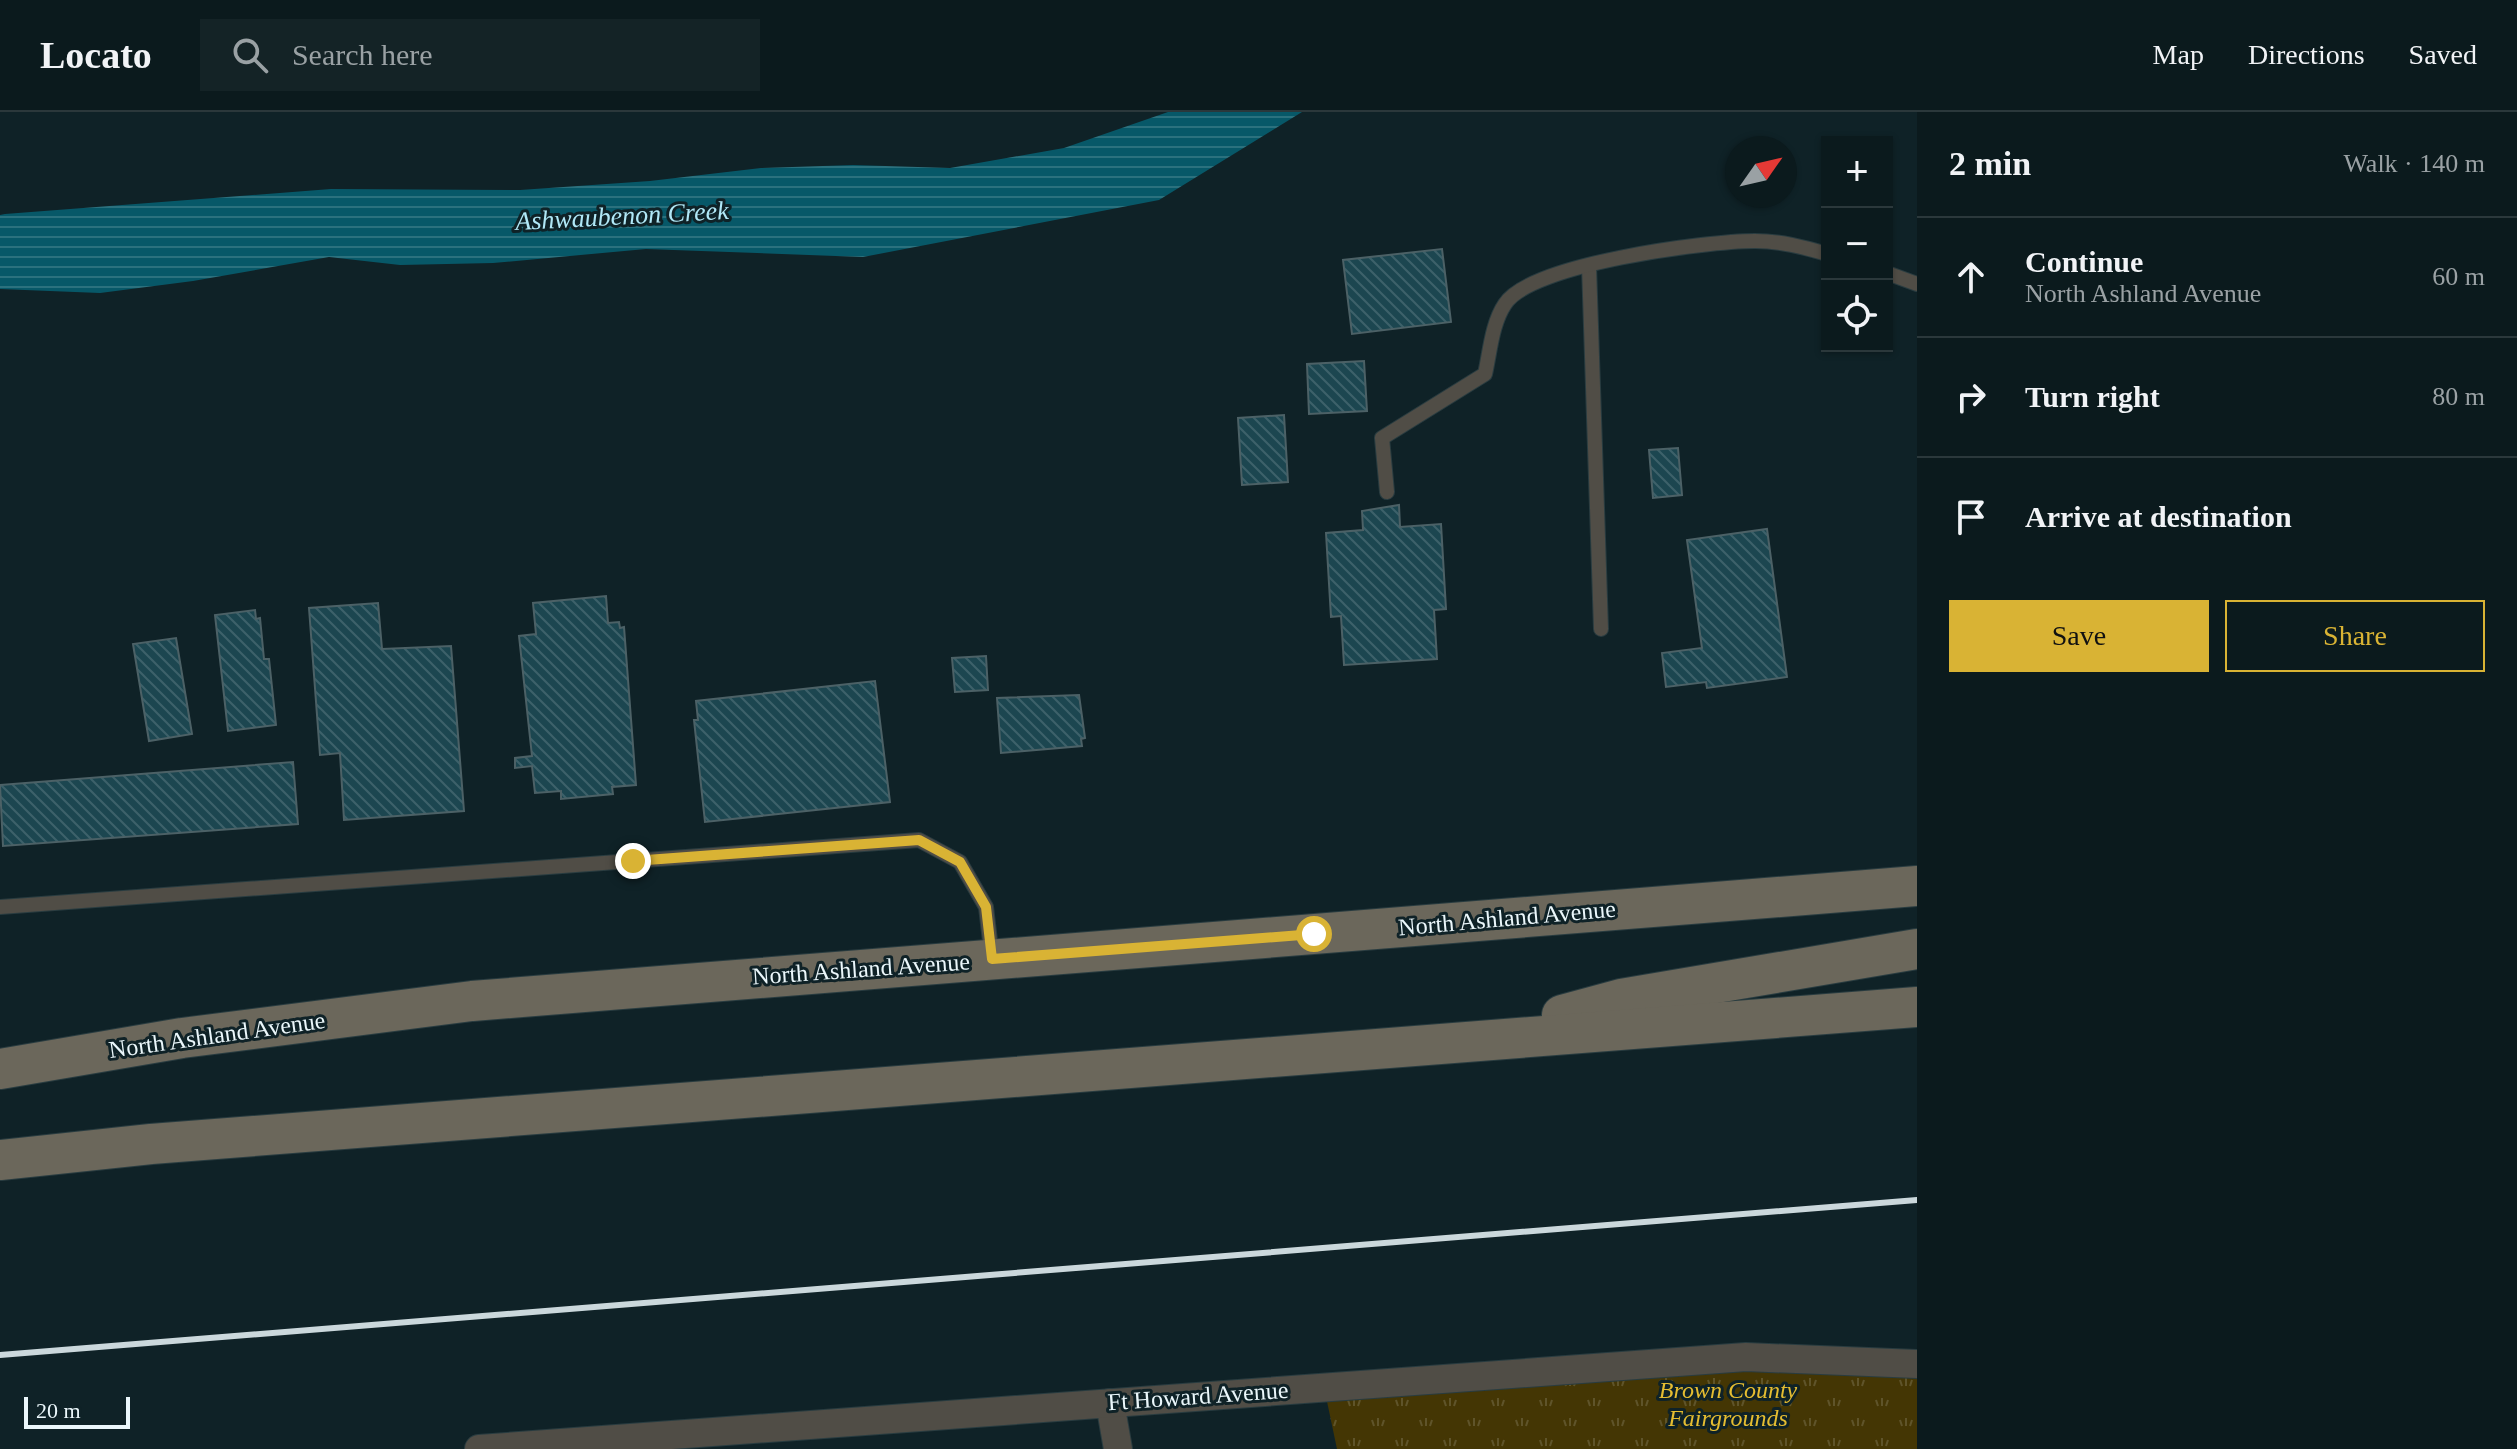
<!DOCTYPE html>
<html lang="en">
<head>
<meta charset="utf-8">
<style>
  :root { --surface:#0b1a1d; --page:#142326; --text:#f1f3f6; --muted:#9aa1a4; --line:#2b383b; --accent:#d9b334 }
  body { margin:0; font-family:"Times New Roman",serif; background:var(--page); color:var(--text) }
  .controls { position:absolute; right:24px; top:24px; display:grid; overflow:hidden; border-radius:0px; box-shadow:0 2px 6px #0004 }
  .controls button { width:72px; height:72px; display:grid; place-items:center; padding:0; border:0; border-bottom:2px solid var(--line); background:var(--surface); color:var(--text); font:40px sans-serif }
  .compass { position:absolute; left:1725px; top:24px; width:72px; height:72px; border-radius:50%; background:var(--surface); box-shadow:0 2px 6px #0004; rotate:56deg }
  .scale { position:absolute; left:24px; bottom:20px; width:106px; box-sizing:border-box; padding-left:8px; border:4px solid #ebf7fb; border-top:0; font-size:22px; line-height:28px; white-space:nowrap; color:#ebf7fb; -webkit-text-stroke:6px #0f2227; paint-order:stroke }
  .stop { position:absolute; width:24px; height:24px; margin:-18px; border:6px solid #d9b334; border-radius:50%; background:#fff }
  .stop.end { background:#d9b334; border-color:#fff; box-shadow:0 2px 8px #0008 }
  .list { margin:0; padding:0; list-style:none }
  h2 { display:flex; justify-content:space-between; align-items:center; height:104px; margin:0; padding:0 32px; font-size:34px }
  h2 small { font-size:26px; font-weight:400; color:var(--muted) }
  .list li { display:grid; grid-template-columns:52px 1fr auto; gap:24px; align-items:center; box-sizing:border-box; height:120px; padding:0 32px; border-top:2px solid var(--line) }
  .list b { display:block; font-size:30px; white-space:nowrap }
  .list p { margin:0; font-size:26px; white-space:nowrap; color:var(--muted) }
  .list em { font-size:26px; font-style:normal; color:var(--muted) }
  .actions { display:flex; gap:16px; padding:24px 32px }
  .actions a { flex:1; padding:18px 0; border:2px solid var(--accent); border-radius:0px; text-align:center; font-size:28px; color:var(--accent) }
  .actions .main { background:var(--accent); color:#111 }
  .icon { flex:none; width:44px; height:44px; fill:none; stroke:currentColor; stroke-width:2; stroke-linecap:round; stroke-linejoin:round }
  .map { position:relative; flex:none; width:1917px; height:1337px; overflow:hidden }
  header { display:flex; align-items:center; gap:48px; box-sizing:border-box; height:112px; padding:0 40px; background:var(--surface); border-bottom:2px solid var(--line) }
  header strong { font-size:38px }
  nav { display:flex; gap:44px; margin-inline-start:auto; font-size:28px }
  .search { width:560px; height:72px; background:var(--page); display:flex; align-items:center; gap:20px; box-sizing:border-box; padding:0 28px; border-radius:0px; color:var(--muted); font-size:30px }
  main { display:flex }
  aside { flex:1; background:var(--surface) }
  .map>svg:first-child { display:block }
  .park { fill:url(#park-tufts) }
  .water { fill:url(#water-rules) }
  .building { fill:url(#building-back-hatch); stroke:#4c6166; stroke-width:2 }
  .lines { fill:none; stroke-linecap:round; stroke-linejoin:round }
  .lane-casing { stroke:#293c40; stroke-width:16 }
  .street-casing { stroke:#293c40; stroke-width:30 }
  .secondary-casing { stroke:#293c40; stroke-width:42 }
  .lane { stroke:#504d46; stroke-width:14 }
  .street { stroke:#504d46; stroke-width:28 }
  .secondary { stroke:#6b675b; stroke-width:40 }
  .rail { stroke:#cbd8dc; stroke-width:6 }
  .route { stroke:#d9b334; stroke-width:10 }
  .labels { text-anchor:middle; dominant-baseline:central; stroke-width:6; stroke-linejoin:round; paint-order:stroke }
  .street-label { font-size:24px; fill:#ebf7fb; stroke:#0f2227 }
  .park-label { font-size:24px; font-style:italic; fill:#e5bd31; stroke:#0f2227 }
  .water-label { font-size:26px; font-style:italic; fill:#b0e8f7; stroke:#0f2227 }
</style>
</head>
<body>
<header>
<strong>Locato</strong>
<div class="search"><svg class="icon" aria-label="search" viewBox="0 0 24 24"><circle cx="10" cy="10" r="6"/><path d="M15 15l6 6"/></svg>Search here</div>
<nav><a>Map</a><a>Directions</a><a>Saved</a></nav>
</header>
<main>
<div class="map">
<svg width="1917" height="1337" viewBox="0 0 1917 1337">
  <defs>
    <pattern id="park-tufts" width="24" height="20" patternUnits="userSpaceOnUse" patternTransform="scale(2)"><rect width="24" height="20" fill="#443604"/><path d="M3 7l-1-3M5 7V3M7 7l1-3M15 17l-1-3M17 17v-4M19 17l1-3" fill="none" stroke="#5f542a"/></pattern>
    <pattern id="water-rules" width="6" height="5" patternUnits="userSpaceOnUse" patternTransform="scale(2)"><rect width="6" height="5" fill="#075868"/><path d="M0 2.5h6" fill="none" stroke="#2b717e"/></pattern>
    <pattern id="building-back-hatch" width="6" height="6" patternUnits="userSpaceOnUse" patternTransform="scale(2)"><rect width="6" height="6" fill="#1c4650"/><path d="M-1 5l2 2M0 0l6 6M5-1l2 2" fill="none" stroke="#3d616a"/></pattern>
  </defs>
  <rect width="100%" height="100%" fill="#0f2227"/>
  <path class="park" d="M1917 1252V1337H1337L1324 1275Z"/>
  <path class="water" d="M1168 0H1302L1159 88 863 145 646 137 493 151 400 153 329 145 193 169 100 181 0 177V103L5 102 331 77 520 78 650 69 761 56 853 53 950 56 1064 36Z"/>
  <g class="building">
    <path d="M1442 137 1451 210 1352 222 1343 148Z"/>
    <path d="M1364 249 1367 299 1309 302 1307 252Z"/>
    <path d="M1284 303 1288 370 1242 373 1238 306Z"/>
    <path d="M1678 336 1682 383 1653 386 1649 338Z"/>
    <path d="M1399 393 1400 415 1441 412 1446 497 1434 498 1437 547 1344 553 1341 504 1331 505 1326 421 1363 418 1362 399Z"/>
    <path d="M1767 417 1787 565 1707 576 1706 570 1666 575 1662 541 1702 536 1687 428Z"/>
    <path d="M606 484 608 511 619 510 620 516 624 515 636 673 612 675 613 682 561 687V679L535 681 532 654 515 656V646L532 644 519 524 536 522 533 491Z"/>
    <path d="M378 491 382 537 451 534 464 699 344 708 340 641 320 643 309 496Z"/>
    <path d="M255 498 256 507 260 506 264 547H269L276 613 228 619 215 503Z"/>
    <path d="M176 526 192 622 149 629 133 532Z"/>
    <path d="M986 544 988 578 955 580 952 546Z"/>
    <path d="M875 569 890 690 705 710 694 608H698L696 589Z"/>
    <path d="M1079 583 1085 626 1081 627 1082 634 1001 641 997 586Z"/>
    <path d="M293 650 298 712 3 734 0 673Z"/>
  </g>
  <g class="lines">
    <g class="lane-casing">
      <g id="lane">
        <path d="M1589 154 1601 517"/>
        <path d="M1887 161 1917 172"/>
        <path d="M1387 380 1382 326 1485 262C1490 240 1492 211 1505 192 1530 152 1707 129 1755 129 1780 129 1803 135 1827 142"/>
        <path d="M0 795 919 728 960 750 986 795 992 846"/>
      </g>
    </g>
    <g class="street-casing">
      <g id="street">
        <path d="M1110 1291 1118 1337"/>
        <path d="M479 1337 1746 1245 1917 1252"/>
      </g>
    </g>
    <g class="secondary-casing">
      <g id="secondary">
        <path d="M1562 903 1621 887 1917 837"/>
        <path d="M0 957 182 926 472 889 1917 774"/>
        <path d="M0 1048 151 1032 1917 895"/>
      </g>
    </g>
    <use href="#lane" class="lane"/>
    <use href="#street" class="street"/>
    <use href="#secondary" class="secondary"/>
    <path class="rail" d="M0 1243 1917 1088"/>
  </g>
  <g class="lines">
    <path class="route" d="M633 749 919 728 960 750 986 795 992 847 1314 822"/>
  </g>
  <g class="labels">
    <g class="street-label">
      <text transform="translate(1507 806) rotate(-5)">North Ashland Avenue</text>
      <text transform="translate(861 857) rotate(-4)">North Ashland Avenue</text>
      <text transform="translate(217 923) rotate(-8)">North Ashland Avenue</text>
      <text transform="translate(1198 1284) rotate(-4)">Ft Howard Avenue</text>
    </g>
    <g class="park-label">
      <text x="1728" y="1278">Brown County<tspan x="1728" dy="28">Fairgrounds</tspan></text>
    </g>
    <g class="water-label">
      <text transform="translate(622 104) rotate(-3)">Ashwaubenon Creek</text>
    </g>
  </g>
</svg>
<div class="controls">
<button>+</button>
<button>−</button>
<button><svg class="icon" aria-label="locate" viewBox="0 0 24 24"><circle cx="12" cy="12" r="6"/><path d="M12 2v4M12 18v4M2 12h4M18 12h4"/></svg></button>
</div>
<svg class="compass" viewBox="-18 -18 36 36"><path d="M0-13l5 13h-10z" fill="#e53935"/><path d="M0 13l5-13h-10z" fill="#9aa1a4"/></svg>
<div class="scale">20 m</div>
<div class="stop" style="left:1314px;top:822px"></div>
<div class="stop end" style="left:633px;top:749px"></div>
</div>
<aside>
<h2>2 min<small>Walk · 140 m</small></h2>
<ul class="list">
<li><svg class="icon" aria-label="ahead" viewBox="0 0 24 24"><path d="M12 20V5M6 11l6-6 6 6"/></svg><div><b>Continue</b><p>North Ashland Avenue</p></div><em>60 m</em></li>
<li><svg class="icon" aria-label="right" viewBox="0 0 24 24"><path d="M7 20v-9h11M14 6l5 5-5 5"/></svg><div><b>Turn right</b></div><em>80 m</em></li>
<li><svg class="icon" aria-label="arrive" viewBox="0 0 24 24"><path d="M6 21V4h12l-3 4 3 4H6"/></svg><div><b>Arrive at destination</b></div></li>
</ul>
<div class="actions"><a class="main">Save</a><a>Share</a></div>
</aside>
</main>
</body>
</html>
